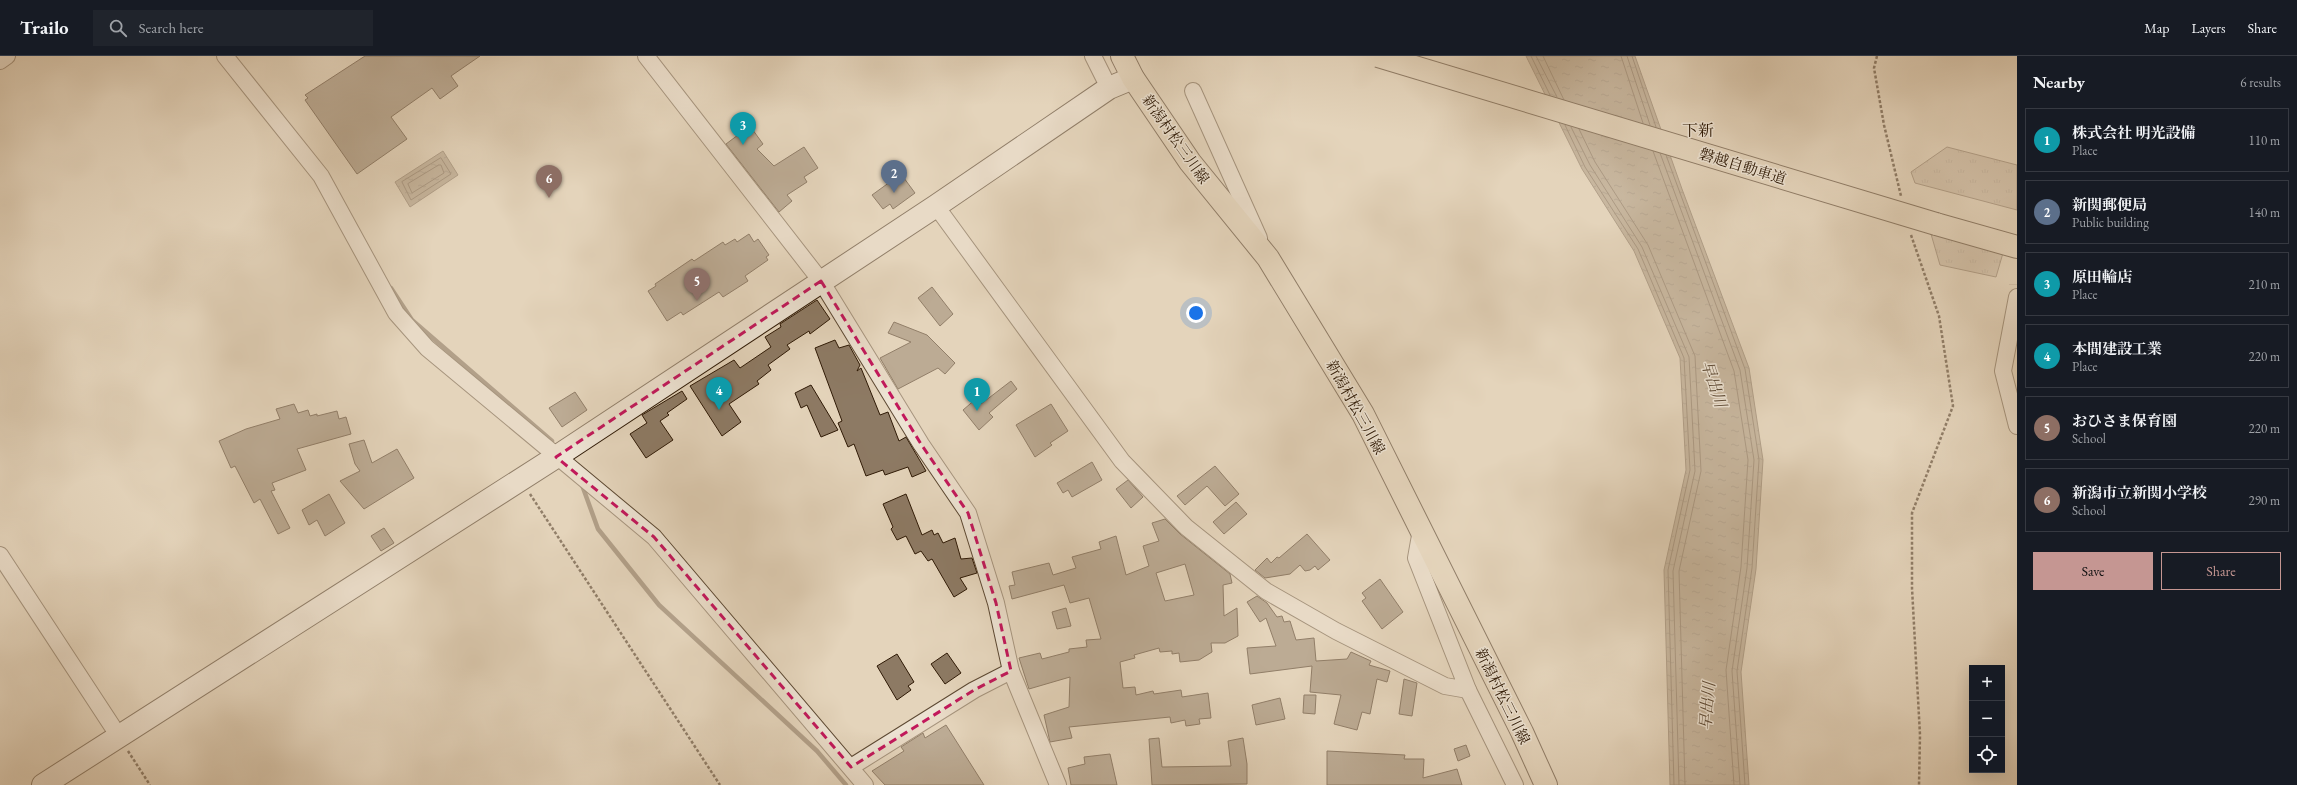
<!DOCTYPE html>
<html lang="en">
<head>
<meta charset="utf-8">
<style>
  :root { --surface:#171b24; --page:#20242c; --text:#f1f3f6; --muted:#9ea1a6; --line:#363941; --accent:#c59692 }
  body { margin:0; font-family:"EB Garamond","Noto Serif JP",serif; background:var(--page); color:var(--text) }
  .controls { position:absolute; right:12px; bottom:12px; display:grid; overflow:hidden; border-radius:0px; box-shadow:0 4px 16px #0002 }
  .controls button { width:36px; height:36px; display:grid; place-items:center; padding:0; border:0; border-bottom:1px solid var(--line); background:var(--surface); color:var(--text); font:20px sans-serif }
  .you { position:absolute; left:1196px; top:257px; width:14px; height:14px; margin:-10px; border:3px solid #fff; border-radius:50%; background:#1a73e8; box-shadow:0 0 0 6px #1a73e833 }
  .badge { display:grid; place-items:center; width:26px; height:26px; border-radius:50%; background:var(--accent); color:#fff; font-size:13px; font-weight:700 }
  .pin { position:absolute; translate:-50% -33px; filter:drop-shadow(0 1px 2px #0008) }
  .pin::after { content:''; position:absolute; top:21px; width:14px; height:12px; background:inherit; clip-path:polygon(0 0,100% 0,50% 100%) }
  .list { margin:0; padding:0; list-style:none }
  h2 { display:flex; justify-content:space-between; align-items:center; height:52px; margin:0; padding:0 16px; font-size:17px }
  h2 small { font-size:13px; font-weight:400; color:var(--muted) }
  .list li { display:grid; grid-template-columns:26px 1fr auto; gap:12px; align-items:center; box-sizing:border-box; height:64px; margin:0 8px 8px; padding:0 8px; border:1px solid var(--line); border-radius:0px }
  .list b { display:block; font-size:15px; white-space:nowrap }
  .list p { margin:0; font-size:13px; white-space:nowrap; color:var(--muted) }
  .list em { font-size:13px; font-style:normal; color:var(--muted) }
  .actions { display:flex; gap:8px; padding:12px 16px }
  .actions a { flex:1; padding:9px 0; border:1px solid var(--accent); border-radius:0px; text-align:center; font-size:14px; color:var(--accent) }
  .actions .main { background:var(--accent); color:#111 }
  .icon { flex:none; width:22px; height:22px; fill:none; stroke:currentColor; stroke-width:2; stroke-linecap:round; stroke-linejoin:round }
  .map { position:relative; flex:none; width:2017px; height:729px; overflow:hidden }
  header { display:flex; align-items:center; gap:24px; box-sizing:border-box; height:56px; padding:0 20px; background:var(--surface); border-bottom:1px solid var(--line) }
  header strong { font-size:19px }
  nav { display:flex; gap:22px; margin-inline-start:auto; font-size:14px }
  .search { width:280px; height:36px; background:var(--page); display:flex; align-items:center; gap:10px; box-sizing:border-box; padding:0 14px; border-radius:0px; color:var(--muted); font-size:15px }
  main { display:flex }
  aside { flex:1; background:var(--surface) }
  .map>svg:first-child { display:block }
  .grass { fill:url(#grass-tufts); stroke:#7a6650 }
  .water { fill:url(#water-ripples); stroke:#76634d }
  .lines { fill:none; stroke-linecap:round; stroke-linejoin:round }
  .shore { stroke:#6a5641; stroke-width:1 }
  .stream { stroke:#76634d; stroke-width:4.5 }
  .building { fill:#8d7a64; stroke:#2e1905; fill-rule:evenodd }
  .street-tunnel { stroke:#c0af97; stroke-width:16; stroke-dasharray:16 8; stroke-linecap:butt }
  .street-casing { stroke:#5c4832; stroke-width:18 }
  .secondary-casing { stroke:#2e1905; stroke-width:24 }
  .primary-casing { stroke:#2e1905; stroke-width:24 }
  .highway-casing { stroke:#2e1905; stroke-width:24 }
  .path { stroke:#2e1905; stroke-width:2.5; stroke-dasharray:3 2; stroke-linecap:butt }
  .street { stroke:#ede3d3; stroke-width:16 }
  .secondary { stroke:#ede3d3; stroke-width:22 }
  .primary { stroke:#e4d4bb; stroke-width:22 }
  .highway { stroke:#e4d4bb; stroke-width:22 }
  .highway-bridge-casing { stroke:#2e1905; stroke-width:24; stroke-linecap:butt }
  .highway-bridge { stroke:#e4d4bb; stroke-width:22 }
  .marked { fill:none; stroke:#c2185b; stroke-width:3; stroke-dasharray:8 5; stroke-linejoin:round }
  .labels { text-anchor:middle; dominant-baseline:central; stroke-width:3; stroke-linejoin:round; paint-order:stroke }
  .street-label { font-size:15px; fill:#2e1905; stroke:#ede3d3 }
  .neighbourhood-label { font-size:16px; fill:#2e1905; stroke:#ede3d3 }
  .water-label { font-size:16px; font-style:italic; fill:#5e4a35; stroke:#ede3d3 }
</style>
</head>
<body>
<header>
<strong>Trailo</strong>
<div class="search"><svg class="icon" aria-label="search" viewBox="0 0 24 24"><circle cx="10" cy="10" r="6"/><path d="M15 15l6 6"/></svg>Search here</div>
<nav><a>Map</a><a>Layers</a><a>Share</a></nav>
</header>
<main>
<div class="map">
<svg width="2017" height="729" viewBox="0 0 2017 729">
  <defs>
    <pattern id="grass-tufts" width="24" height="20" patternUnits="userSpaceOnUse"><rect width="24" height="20" fill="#c5b49c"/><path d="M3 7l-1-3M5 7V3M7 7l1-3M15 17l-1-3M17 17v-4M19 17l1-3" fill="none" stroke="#aa9a85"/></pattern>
    <pattern id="water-ripples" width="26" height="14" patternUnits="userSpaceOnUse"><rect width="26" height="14" fill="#a6947d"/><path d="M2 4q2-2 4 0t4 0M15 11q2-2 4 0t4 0" fill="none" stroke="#887864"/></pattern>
  </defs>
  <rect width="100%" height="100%" fill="#e4d4bb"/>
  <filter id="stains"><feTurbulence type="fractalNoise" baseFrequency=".005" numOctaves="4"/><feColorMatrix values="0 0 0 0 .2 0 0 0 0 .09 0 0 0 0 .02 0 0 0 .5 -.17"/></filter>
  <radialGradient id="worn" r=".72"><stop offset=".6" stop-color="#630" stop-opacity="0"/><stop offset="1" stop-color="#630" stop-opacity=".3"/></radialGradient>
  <g class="grass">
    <path d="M1947 91 2017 109V154L1915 127 1911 116Z"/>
    <path d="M1931 178 2003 197 1996 221 1940 209Z"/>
  </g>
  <g class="water">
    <path d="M1526 0H1635L1682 133 1749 312 1763 404 1756 513 1741 616 1749 729H1670L1664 514 1686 414 1680 302 1634 195 1582 113Z"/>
    <path d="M443 95 458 119 410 151 395 126Z"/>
  </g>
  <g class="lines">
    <g class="shore">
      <path d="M1531 0 1550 39"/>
      <path d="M1536 0 1557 41"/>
      <path d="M1543 0 1564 44"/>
      <path d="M1621 0 1643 67"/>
      <path d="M1627 0 1650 69"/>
      <path d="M1632 0 1656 71"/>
      <path d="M1565 69 1585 111 1638 193 1684 302 1690 414 1668 514 1674 729"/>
      <path d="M1571 71 1590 109 1642 191 1689 301 1695 415 1673 515 1679 729"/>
      <path d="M1579 73 1595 106 1648 189 1695 300 1701 415 1679 515 1685 729"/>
      <path d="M1653 95 1734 315 1748 404 1741 511 1726 614 1734 729"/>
      <path d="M1660 97 1740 314 1754 404 1747 512 1732 615 1740 729"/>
      <path d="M1666 99 1745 313 1759 404 1752 512 1737 615 1745 729"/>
      <path d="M441 102 451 118 411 144 402 126Z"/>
      <path d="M439 109H441L444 117 412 137 408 128Z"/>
    </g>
    <g class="stream">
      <path d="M391 232 412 264 552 385"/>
      <path d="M582 429 598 473 659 549 817 695 846 729"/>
    </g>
  </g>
  <g class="building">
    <path d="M365 0H480L451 20 458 30 440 43 432 32 391 61 407 83 357 118 305 44 308 42 305 39Z"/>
    <path d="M750 70 763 88 757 93 774 110 804 91 818 112 804 121 807 126 787 139 792 145 779 156 726 88Z"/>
    <path d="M901 118 915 137 893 153 890 148 883 153 872 139Z"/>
    <path d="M749 178 754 186 758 183 769 199 766 201 768 204 745 220 748 225 723 241 719 236 683 259 681 256 667 265 648 235 656 230 655 228 692 203 694 205 723 186 725 189 735 183 737 186Z"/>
    <path d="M932 231 953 258 940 270 918 242Z"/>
    <path d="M817 244 830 263 810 278 809 275 787 289 790 293 768 309 771 314 757 325 759 328 729 348 741 366 722 380 690 330 734 304 740 312 771 291 765 281 781 271 780 268Z"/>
    <path d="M894 266 927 279 955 307 945 318 938 312 898 333 880 302 911 286 888 277Z"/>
    <path d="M835 284 839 292 849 289 860 309 857 315 861 312 880 359 888 356 899 385 906 381 926 415 912 421 908 411 885 419 883 414 866 420 854 388 848 391 838 367 842 365 815 292Z"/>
    <path d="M1011 325 1017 333 989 357 993 361 979 374 963 354 977 342 981 348Z"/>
    <path d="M811 329 838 374 821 381 807 349 801 352 795 337Z"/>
    <path d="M682 335 687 343 667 357 669 359 660 365 673 384 646 402 630 378 647 367 642 359Z"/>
    <path d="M575 336 587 354 562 371 549 352Z"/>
    <path d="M294 348 298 357 308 354 310 360 317 358V360L337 355 339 363 346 361 351 378 297 393 306 414 272 427 275 434 271 435 290 472 278 478 260 443 254 447 235 410 231 412 219 385 246 373 280 363 276 353Z"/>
    <path d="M1051 348 1068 375 1050 387 1052 389 1035 401 1016 369Z"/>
    <path d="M364 384 372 407 397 393 414 422 364 453 340 425 360 415 355 408 349 388Z"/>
    <path d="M1092 406 1102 424 1072 441 1068 434 1063 437 1057 427Z"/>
    <path d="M1215 410 1239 438 1225 450 1207 430 1185 449 1177 440Z"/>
    <path d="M1128 424 1143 441 1131 452 1116 433Z"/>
    <path d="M329 438 345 467 325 480 317 464 309 469 302 454Z"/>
    <path d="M906 438 922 479 932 474 934 479 938 477 943 487 955 482 961 503 972 502 977 517 960 522 967 533 954 541 932 503 928 505 921 495 915 498 906 480 897 484 891 473 893 471 883 448Z"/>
    <path d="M1236 446 1247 458 1224 478 1213 466Z"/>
    <path d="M1165 463 1180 478 1230 518 1232 527 1223 529 1224 560 1237 552 1238 580 1225 587H1211L1212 596 1199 604 1180 606 1179 597 1172 598V595L1160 596 1159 592 1134 599 1135 602 1120 606 1123 632 1135 631 1136 639 1153 635 1154 638 1181 634 1182 641 1208 637 1211 662 1199 663 1200 668 1186 670 1185 664 1171 667 1170 661 1069 671 1072 682 1050 686 1044 659 1069 651 1070 621 1029 633 1019 602 1040 597 1042 603 1069 596V593L1087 591 1086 584 1101 583 1089 542 1070 547 1064 529 1012 543 1009 530 1015 529 1012 516 1049 507 1053 519 1076 512 1072 501 1101 493 1099 486 1116 480 1126 519 1149 510 1143 490 1159 485 1152 467ZM1185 508 1194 539 1165 545 1156 517Z"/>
    <path d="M384 472 394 487 381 495 371 480Z"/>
    <path d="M1307 478 1330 504 1318 514 1315 510 1310 514 1305 515 1300 509 1290 518 1265 522 1255 514 1267 502 1271 507 1277 501 1279 502Z"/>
    <path d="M1380 523 1403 556 1382 573 1362 545 1366 542 1362 537Z"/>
    <path d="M1257 540 1267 547 1277 561 1282 560 1284 566 1290 565 1296 584 1314 582 1316 605 1347 603 1351 596 1371 605 1369 609 1390 615 1387 626 1377 623 1370 658 1362 656 1357 674 1334 668 1341 639 1310 636 1312 610 1250 618 1247 592 1276 590 1266 562 1260 566 1247 546Z"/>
    <path d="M1066 552 1071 570 1057 573 1052 556Z"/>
    <path d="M947 597 961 617 945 628 931 608Z"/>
    <path d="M897 598 914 626 908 630 911 634 897 644 877 610Z"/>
    <path d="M1404 623 1417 627 1412 660 1399 658Z"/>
    <path d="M1304 639H1316L1315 658 1303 657Z"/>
    <path d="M1280 642 1285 663 1256 669 1252 649Z"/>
    <path d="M946 669 984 729H885L872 715 904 695 901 691 923 677 925 682Z"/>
    <path d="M1159 682 1162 711 1231 710 1228 685 1243 682 1247 708V728L1152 729 1149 683Z"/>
    <path d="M1466 689 1470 700 1458 705 1454 693Z"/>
    <path d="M1327 695 1405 699 1404 703H1424L1423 722 1457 713 1462 729H1327Z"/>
    <path d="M1110 698 1117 729H1071L1068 712 1085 708 1084 701Z"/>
  </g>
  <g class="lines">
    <path class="street-tunnel" d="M2017 229V228"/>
    <g class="street-casing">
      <g id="street">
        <path d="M225 0 321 120 396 257 427 292 654 481 865 729"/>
        <path d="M646 0 821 225 921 388 968 457 996 547 1011 615 1058 729"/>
        <path d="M1093 0 1109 32"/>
        <path d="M0 5 7 0"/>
        <path d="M1193 35 1259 182"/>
        <path d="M936 150 1122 405 1186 471 1266 535 1336 575 1445 630 1468 634 1416 502 1421 474"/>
        <path d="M2017 241 2003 315 2017 370"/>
        <path d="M0 499 118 679"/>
        <path d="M1468 634 1515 729"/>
        <path d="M851 711 974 634 1011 615"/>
      </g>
    </g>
    <g class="secondary-casing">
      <path id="secondary" d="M43 729 556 401 936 150 1109 32 1133 22"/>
    </g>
    <g class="primary-casing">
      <path id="primary" d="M1122 0 1133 22 1190 106 1268 202 1363 358 1522 676 1546 729"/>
    </g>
    <g class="highway-casing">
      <path id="highway" d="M1936 168 2017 191"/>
    </g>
    <g class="path">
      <path d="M1877 0 1874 12 1884 69 1901 140"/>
      <path d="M1911 179 1939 260 1953 350 1912 457V532L1920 679 1919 729"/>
      <path d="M530 438 720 729"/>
      <path d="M128 695 150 729"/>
    </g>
    <use href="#street" class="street"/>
    <use href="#secondary" class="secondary"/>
    <use href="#primary" class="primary"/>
    <use href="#highway" class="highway"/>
    <g class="highway-bridge-casing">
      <path id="highway-bridge" d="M1378 0 1936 168"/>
    </g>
    <use href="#highway-bridge" class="highway-bridge"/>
  </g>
  <path d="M0 0H2017V729H0ZM821 225 921 388 968 457 996 547 1011 615 974 634 851 711 654 481 556 401Z" fill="#e4d4bb" fill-opacity=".55" fill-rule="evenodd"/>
  <path class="marked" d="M821 225 921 388 968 457 996 547 1011 615 974 634 851 711 654 481 556 401Z"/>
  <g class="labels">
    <g class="street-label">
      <text transform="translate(1176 83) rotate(55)">新潟村松三川線</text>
      <text transform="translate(1743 110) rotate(17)">磐越自動車道</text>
      <text transform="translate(1356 351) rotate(61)">新潟村松三川線</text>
      <text transform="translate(1503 640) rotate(64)">新潟村松三川線</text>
    </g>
    <g class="neighbourhood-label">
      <text x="1698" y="74">下新</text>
    </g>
    <g class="water-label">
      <text transform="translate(1714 328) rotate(72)">早出川</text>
      <text transform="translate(1707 650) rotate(-85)">早出川</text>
    </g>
  </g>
  <rect width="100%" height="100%" filter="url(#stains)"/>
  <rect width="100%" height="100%" fill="url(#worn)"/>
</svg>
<div class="controls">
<button>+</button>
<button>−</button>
<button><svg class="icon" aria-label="locate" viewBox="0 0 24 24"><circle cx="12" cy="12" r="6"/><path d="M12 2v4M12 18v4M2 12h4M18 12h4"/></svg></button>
</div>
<div class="you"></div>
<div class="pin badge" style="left:977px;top:355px;background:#0f9aa8">1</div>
<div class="pin badge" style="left:894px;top:137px;background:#5c6f8a">2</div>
<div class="pin badge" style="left:743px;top:89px;background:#0f9aa8">3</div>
<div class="pin badge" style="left:719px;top:354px;background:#0f9aa8">4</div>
<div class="pin badge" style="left:697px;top:245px;background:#8d6e63">5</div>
<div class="pin badge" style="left:549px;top:142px;background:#8d6e63">6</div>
</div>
<aside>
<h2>Nearby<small>6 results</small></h2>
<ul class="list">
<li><span class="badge" style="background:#0f9aa8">1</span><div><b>株式会社 明光設備</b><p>Place</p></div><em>110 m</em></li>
<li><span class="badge" style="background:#5c6f8a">2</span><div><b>新関郵便局</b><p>Public building</p></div><em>140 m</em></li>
<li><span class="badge" style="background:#0f9aa8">3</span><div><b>原田輪店</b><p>Place</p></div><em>210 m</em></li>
<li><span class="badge" style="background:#0f9aa8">4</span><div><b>本間建設工業</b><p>Place</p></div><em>220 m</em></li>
<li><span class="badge" style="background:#8d6e63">5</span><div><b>おひさま保育園</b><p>School</p></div><em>220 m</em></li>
<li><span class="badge" style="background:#8d6e63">6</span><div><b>新潟市立新関小学校</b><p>School</p></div><em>290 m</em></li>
</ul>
<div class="actions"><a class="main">Save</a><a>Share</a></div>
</aside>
</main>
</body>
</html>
